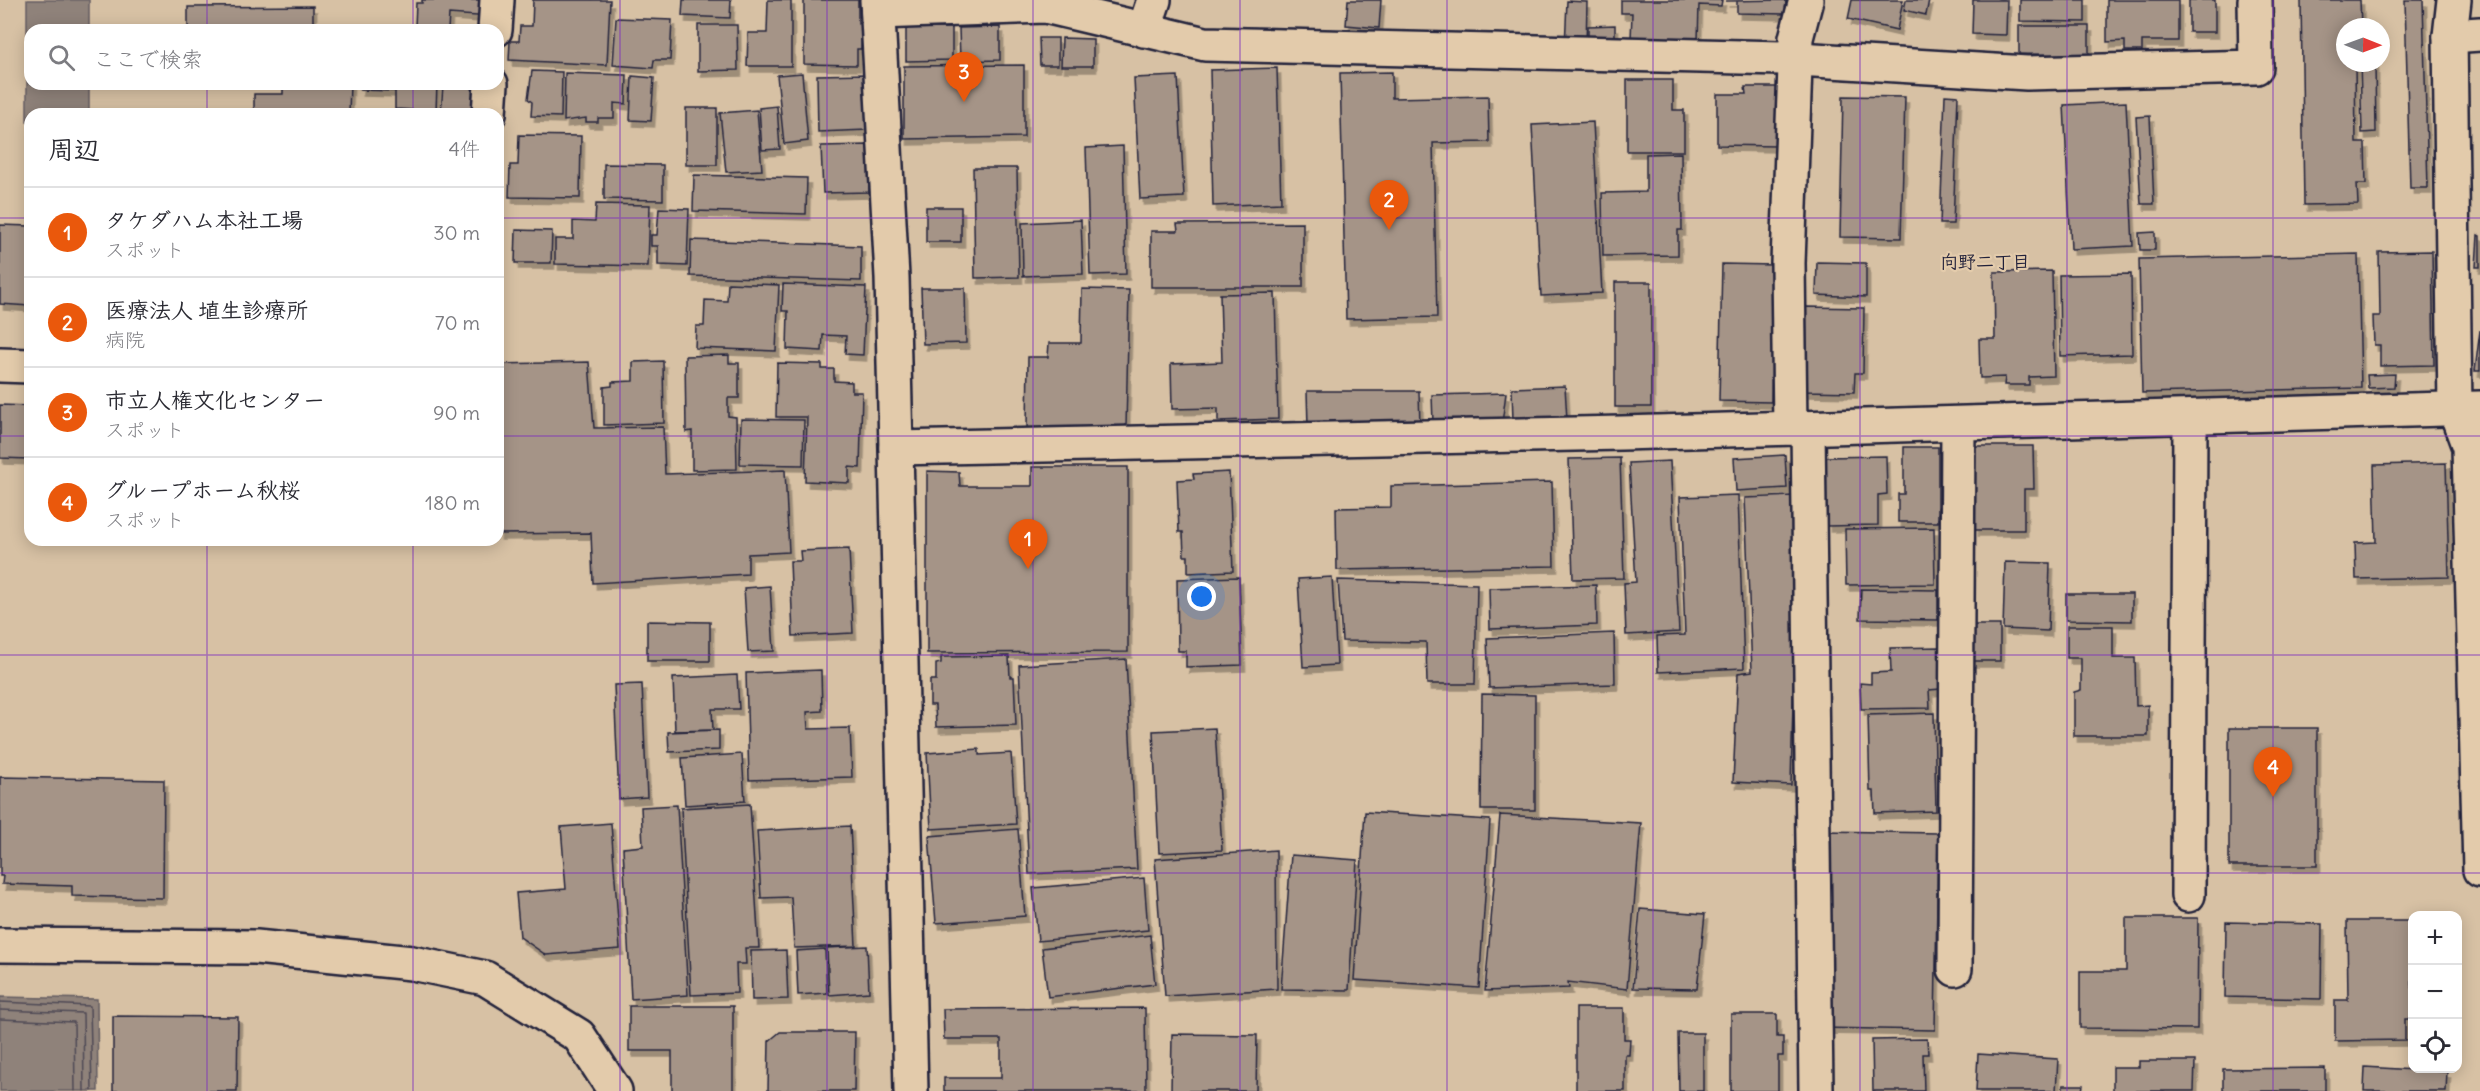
<!DOCTYPE html>
<html lang="ja">
<head>
<meta charset="utf-8">
<style>
  :root { --surface:#fff; --page:#f2f2f3; --text:#2b2b33; --muted:#7c7c81; --line:#e1e1e2; --accent:#ea580c }
  body { margin:0; font-family:Delius,"Klee One",sans-serif; background:var(--page); color:var(--text) }
  .controls { position:absolute; right:18px; bottom:18px; display:grid; overflow:hidden; border-radius:12px; box-shadow:0 3px 15px #0003 }
  .controls button { width:54px; height:54px; display:grid; place-items:center; padding:0; border:0; border-bottom:2px solid var(--line); background:var(--surface); color:var(--text); font:30px sans-serif }
  .compass { position:absolute; left:2336px; top:18px; width:54px; height:54px; border-radius:50%; background:var(--surface); box-shadow:0 3px 15px #0003; rotate:91deg }
  .you { position:absolute; left:1202px; top:597px; width:21px; height:21px; margin:-15px; border:4px solid #fff; border-radius:50%; background:#1a73e8; box-shadow:0 0 0 9px #1a73e833 }
  .badge { display:grid; place-items:center; width:39px; height:39px; border-radius:50%; background:var(--accent); color:#fff; font-size:20px; font-weight:700 }
  .pin { position:absolute; translate:-50% -50px; filter:drop-shadow(0 2px 3px #0008) }
  .pin::after { content:''; position:absolute; top:32px; width:21px; height:18px; background:inherit; clip-path:polygon(0 0,100% 0,50% 100%) }
  .list { margin:0; padding:0; list-style:none }
  h2 { display:flex; justify-content:space-between; align-items:center; height:78px; margin:0; padding:0 24px; font-size:26px }
  h2 small { font-size:20px; font-weight:400; color:var(--muted) }
  .list li { display:grid; grid-template-columns:39px 1fr auto; gap:18px; align-items:center; box-sizing:border-box; height:90px; padding:0 24px; border-top:2px solid var(--line) }
  .list b { display:block; font-size:22px; white-space:nowrap }
  .list p { margin:0; font-size:20px; white-space:nowrap; color:var(--muted) }
  .list em { font-size:20px; font-style:normal; color:var(--muted) }
  .icon { flex:none; width:33px; height:33px; fill:none; stroke:currentColor; stroke-width:2; stroke-linecap:round; stroke-linejoin:round }
  .map { position:relative; flex:none; width:2480px; height:1091px; overflow:hidden }
  .search { position:absolute; background:var(--surface); box-shadow:0 3px 15px #0003; left:24px; top:24px; width:480px; height:66px; display:flex; align-items:center; gap:15px; box-sizing:border-box; padding:0 21px; border-radius:18px; color:var(--muted); font-size:22px }
  .panel { position:absolute; background:var(--surface); box-shadow:0 3px 15px #0003; left:24px; top:108px; width:480px; height:438px; border-radius:18px }
  .map>svg:first-child { display:block }
  .water { fill:#8f827a; stroke:#635c61; stroke-width:1.5 }
  .lines { fill:none; stroke-linecap:round; stroke-linejoin:round }
  .shore { stroke:#4e4854; stroke-width:1.5 }
  .building { fill:#a59487; stroke:#22223b; stroke-width:1.5; filter:url(#shadow) }
  .minor-casing { stroke:#22223b; stroke-width:38 }
  .minor { stroke:#e3cbab; stroke-width:33 }
  .grid { fill:none; stroke:#7b2cbf; stroke-width:1.5; stroke-opacity:0.55 }
  .labels { text-anchor:middle; dominant-baseline:central; stroke-width:4.5; stroke-linejoin:round; paint-order:stroke }
  .neighbourhood-label { font-size:18px; font-weight:bold; fill:#22223b; stroke:#e3cbab }
</style>
</head>
<body>
<div class="map">
<svg width="2480" height="1091" viewBox="0 0 2480 1091">
  <defs>
    <filter id="shadow"><feDropShadow dx="3.5" dy="6" stdDeviation="0" flood-color="#0004"/></filter>
  </defs>
  <rect width="100%" height="100%" fill="#d7c1a4"/>
  <filter id="ink" filterUnits="userSpaceOnUse"><feTurbulence type="fractalNoise" baseFrequency=".0167" numOctaves="2"/><feDisplacementMap in="SourceGraphic" scale="12" xChannelSelector="R" yChannelSelector="G"/><feConvolveMatrix kernelMatrix="1 2 1 2 8 2 1 2 1" color-interpolation-filters="sRGB"/></filter>
  <g filter="url(#ink)">
    <g class="water">
      <path d="M27 0H89V30H30V84H89V114H30V122H27Z"/>
      <path d="M0 997 97 999 98 1091H0Z"/>
    </g>
    <g class="lines">
      <g class="shore">
        <path d="M0 1002 90 1006 92 1091"/>
        <path d="M0 1010 83 1013 84 1091"/>
        <path d="M0 1019 74 1022 75 1091"/>
      </g>
    </g>
    <g class="building">
      <path d="M422 0H492L491 17 449 14 448 30 415 27 416 3H422Z"/>
      <path d="M533 0H610L607 65 509 60 510 41H519L520 26H532Z"/>
      <path d="M683 0H731L730 18 682 16Z"/>
      <path d="M768 0H791V66H747L748 33H767Z"/>
      <path d="M804 0H858V24H862L861 49H857V65L804 64Z"/>
      <path d="M1348 0H1381L1379 28 1346 25Z"/>
      <path d="M1621 0H1722L1721 6 1699 5 1698 41 1631 39 1632 13H1621Z"/>
      <path d="M1786 0 1785 14 1737 13V1H1725Z"/>
      <path d="M1852 0H1903L1897 30 1848 19Z"/>
      <path d="M1906 0H1929L1926 15 1904 10Z"/>
      <path d="M1973 0H2007L2006 35 1972 34Z"/>
      <path d="M2020 0H2085V22L2020 21Z"/>
      <path d="M2107 0H2178V41H2142V51H2125V41L2107 42Z"/>
      <rect x="2189" y="0" width="26" height="32"/>
      <path d="M2301 0H2360L2361 27H2345V63H2355L2356 143H2365L2366 184H2357L2358 204 2304 205Z"/>
      <path d="M2405 0H2423L2428 188H2410Z"/>
      <path d="M1567 1 1587 2 1586 47H1565Z"/>
      <path d="M313 6V30H188V7Z"/>
      <path d="M616 18 672 20 670 60H654L653 68 613 65Z"/>
      <path d="M698 25H737L738 70 698 71Z"/>
      <path d="M1615 25V43H1588V26Z"/>
      <path d="M2019 26H2089V55L2019 54Z"/>
      <path d="M1000 27V60L960 61 959 28Z"/>
      <path d="M906 28H952V60L906 61Z"/>
      <path d="M1039 38H1058V65H1040Z"/>
      <path d="M1062 38 1093 39V66H1061Z"/>
      <path d="M2360 63H2375L2376 132 2362 133Z"/>
      <path d="M1024 65V137L904 139V66Z"/>
      <path d="M1277 68 1281 203 1213 206 1210 70Z"/>
      <path d="M532 71 562 72 561 117 531 116 532 102 528 99Z"/>
      <path d="M1392 72V98L1488 96 1489 142 1433 143 1437 317 1346 319 1340 73Z"/>
      <path d="M565 73 627 75 626 104 614 103V118H598V122H586V118L564 121Z"/>
      <path d="M802 73 808 141 784 144 777 75Z"/>
      <path d="M867 74 868 130 818 132 817 75Z"/>
      <path d="M632 76 654 78 651 121 630 120Z"/>
      <path d="M1178 76 1184 197 1140 199 1134 78Z"/>
      <path d="M1627 80H1673V110H1684V151H1627Z"/>
      <path d="M283 84H350L349 114H254V94H283Z"/>
      <path d="M361 84H437L436 111 395 109V91L360 90Z"/>
      <path d="M443 84H483L481 114H441Z"/>
      <path d="M1745 87H1777L1776 146 1717 145V94H1746Z"/>
      <path d="M1945 95 1958 96 1953 224H1940Z"/>
      <path d="M1843 96 1905 97 1901 238 1840 237Z"/>
      <path d="M2126 102 2133 246 2071 249 2064 105Z"/>
      <path d="M777 106 780 149 762 150 759 108Z"/>
      <rect x="686" y="108" width="31" height="57"/>
      <path d="M757 110 762 170 726 172 720 113Z"/>
      <path d="M2150 116 2154 204H2141L2136 117Z"/>
      <path d="M1593 122 1602 293 1541 296 1532 125Z"/>
      <path d="M519 135 581 136 580 198 509 197 510 165H518Z"/>
      <path d="M868 145 869 192 823 193 821 146Z"/>
      <path d="M1123 146 1126 274 1090 275 1086 148Z"/>
      <path d="M1681 153 1682 230H1678V255L1603 256 1602 193 1646 192V154Z"/>
      <path d="M604 164 663 165V200L604 199Z"/>
      <path d="M973 168H1017L1019 277 975 278Z"/>
      <path d="M694 175 807 178 806 214 693 211Z"/>
      <path d="M596 204 650 205 648 266 555 264V239H573V221L595 222Z"/>
      <rect x="926" y="207" width="35" height="35"/>
      <path d="M659 208 689 209 687 266 658 265V246H651V235H657Z"/>
      <path d="M1081 220 1083 274 1023 276 1022 223Z"/>
      <path d="M1303 223V287H1151V231H1178L1177 224Z"/>
      <path d="M0 225 30 226V306L0 304Z"/>
      <path d="M516 230 552 231 551 263H515Z"/>
      <path d="M2155 232V250H2140L2139 233Z"/>
      <path d="M2478 235 2480 236V267H2476Z"/>
      <path d="M691 240 861 246V281L690 276Z"/>
      <path d="M2432 251 2434 365 2380 366V345H2374L2373 316H2380L2379 252Z"/>
      <path d="M2358 254 2361 388 2142 393 2139 259Z"/>
      <path d="M1817 262 1866 263V297L1816 295Z"/>
      <path d="M1722 264 1774 265 1771 402 1719 401Z"/>
      <path d="M2052 271 2054 376 2029 377V385H2004L2005 377 1980 378 1979 339H1995L1994 272Z"/>
      <path d="M2131 274 2132 354 2060 356 2059 275Z"/>
      <rect x="1615" y="282" width="36" height="125"/>
      <path d="M728 283 779 285 776 351 695 348 696 326H704L705 300 727 301Z"/>
      <path d="M783 284 866 287 863 355 845 354 846 336 823 335 822 351 787 349 788 311H782Z"/>
      <path d="M921 288H965L966 343 923 344Z"/>
      <path d="M1082 289 1129 290 1126 429 1027 428 1028 357H1048L1049 343H1081Z"/>
      <path d="M1275 293 1278 419 1218 421V408L1172 409 1171 364 1222 362 1220 294Z"/>
      <path d="M1806 307 1864 308 1863 373H1855L1854 392 1805 391Z"/>
      <path d="M2480 330V371H2475Z"/>
      <path d="M729 355V363H739V398H728V416L736 417 737 469 692 470V431L686 432 685 356Z"/>
      <path d="M663 361 664 423 604 425V387L612 386V382L633 381V362Z"/>
      <path d="M589 362 594 428 663 427 665 474 785 470 789 552 748 554V574L593 583 591 533 498 534V364Z"/>
      <path d="M777 363 822 364V369H834V381L852 382V392H862L860 468 849 467V483L805 481 807 417H776Z"/>
      <path d="M2395 374 2394 387 2368 388 2367 375Z"/>
      <path d="M1565 386 1567 420 1513 421 1512 388Z"/>
      <path d="M1307 391H1419L1420 426H1308Z"/>
      <path d="M1506 393 1502 423 1433 424 1432 395Z"/>
      <path d="M0 405 30 406V459L0 458Z"/>
      <path d="M741 419 804 420 803 465 740 464Z"/>
      <path d="M1971 446H2033L2034 489H2024V530H1975V484H1970Z"/>
      <path d="M1904 447H1938V522H1898V494H1904Z"/>
      <path d="M1785 455 1787 488 1736 491 1734 458Z"/>
      <path d="M1886 456 1887 494 1878 495V525L1827 526 1825 457Z"/>
      <path d="M1620 458 1624 578 1573 579 1569 459Z"/>
      <path d="M1670 461 1679 632 1626 635 1624 583 1636 582 1629 463Z"/>
      <path d="M2446 463 2449 577 2356 579 2355 543 2376 542 2374 465Z"/>
      <path d="M1032 467H1128V652L927 653V471L959 472 960 486H1032Z"/>
      <path d="M1229 472 1233 571 1188 573V556H1184L1183 532H1179L1177 480 1194 479 1193 474Z"/>
      <path d="M1552 482 1554 566 1337 570 1336 508 1391 507V486Z"/>
      <path d="M1738 495 1744 668 1658 672 1657 636 1685 635 1680 497Z"/>
      <path d="M1792 496 1796 577 1791 785 1733 782 1738 673 1752 671 1745 498Z"/>
      <path d="M1934 528 1935 584 1846 585 1845 529Z"/>
      <path d="M849 549 853 633 793 636 790 561H801L800 551Z"/>
      <path d="M2005 562 2050 563 2048 631 2003 629Z"/>
      <path d="M1239 577 1242 665 1186 667V651H1178L1177 579Z"/>
      <path d="M1332 577 1337 665 1303 667 1298 579Z"/>
      <path d="M1338 580 1477 584 1475 684H1427L1426 642 1342 641Z"/>
      <path d="M1596 585 1597 625 1490 629 1489 588Z"/>
      <path d="M770 586 774 651 748 652 744 588Z"/>
      <path d="M1861 589 1938 590V620L1860 619Z"/>
      <path d="M2066 594H2132V621L2066 620Z"/>
      <path d="M647 621 710 622V661H647Z"/>
      <rect x="1961" y="625" width="39" height="36"/>
      <path d="M2067 626H2113V658H2135L2136 706 2148 705V736H2074V692L2081 690V658H2067Z"/>
      <path d="M1614 633 1615 684 1489 688 1487 638Z"/>
      <path d="M1940 647 1941 689 1929 690 1930 708 1861 709 1860 683 1871 684V673L1891 672 1890 648Z"/>
      <path d="M1009 656 1010 677H1014L1016 725 936 727 935 705H930V680H936V664L941 663V657Z"/>
      <path d="M1126 659 1137 869 1029 874 1019 665Z"/>
      <path d="M821 670 822 711 807 712 808 729 850 728 852 777 749 780 746 673Z"/>
      <path d="M737 675 739 709H712L713 730 675 731 673 678Z"/>
      <path d="M642 684 647 797 619 799 614 685Z"/>
      <path d="M1482 694 1535 695V810H1481Z"/>
      <path d="M1934 713 1936 811 1875 813 1874 791H1870L1868 715Z"/>
      <path d="M1215 728 1222 850 1159 853 1153 731Z"/>
      <rect x="2229" y="728" width="88" height="138"/>
      <path d="M719 730V750L669 752 668 732Z"/>
      <path d="M979 749V755L1011 753 1016 824 931 829 927 753Z"/>
      <path d="M742 754 745 801 685 805 682 758Z"/>
      <path d="M0 777 164 780 163 898 72 896V886L2 884 3 876H0Z"/>
      <path d="M750 804 759 948H745L746 964H736L737 993 691 995 681 808Z"/>
      <path d="M677 805 688 995 631 999 623 848 643 846 641 807Z"/>
      <path d="M1365 812 1490 820 1479 988 1354 980Z"/>
      <path d="M1500 815 1641 823 1627 989 1568 982 1569 988 1485 991Z"/>
      <path d="M611 823 620 949 546 955 520 937 516 893 566 889 561 827Z"/>
      <path d="M850 826 856 946 794 948 791 897 761 898 757 831Z"/>
      <path d="M1018 829 1025 916 936 923 929 836Z"/>
      <path d="M1823 831 1938 833 1935 1030 1820 1028Z"/>
      <path d="M1276 850 1277 989 1165 996 1155 859Z"/>
      <path d="M1291 855 1357 860 1349 990 1281 989Z"/>
      <path d="M1144 878 1148 930 1038 941 1033 888Z"/>
      <path d="M1640 909 1705 914 1697 989 1633 988Z"/>
      <path d="M2126 918H2198L2197 1029 2080 1028V971H2126Z"/>
      <path d="M2347 921H2412V1019H2405V1040L2335 1041V1000H2348Z"/>
      <path d="M2226 922 2322 924 2321 999 2225 997Z"/>
      <path d="M1150 935 1155 984 1048 997 1042 948Z"/>
      <path d="M867 946 869 992 829 995 827 948Z"/>
      <path d="M825 949 827 993 798 995 796 951Z"/>
      <path d="M786 950 788 999 752 1000 751 951Z"/>
      <path d="M629 1006H733V1091H672V1051H629Z"/>
      <path d="M1145 1008 1146 1091H944V1078H1001V1039H944L943 1009Z"/>
      <path d="M1576 1008H1624V1039H1630L1629 1055H1625V1091H1576Z"/>
      <path d="M1731 1014H1777V1037H1783V1056H1778V1091H1731Z"/>
      <path d="M113 1016 238 1017 237 1091H113Z"/>
      <path d="M780 1032H855L854 1091H768L769 1041Z"/>
      <path d="M1678 1033H1703V1091H1679Z"/>
      <path d="M1172 1034 1257 1035 1256 1091H1171Z"/>
      <path d="M1927 1039 1928 1054H1923L1924 1091H1873L1872 1040Z"/>
      <path d="M1978 1054 2058 1059 2056 1091H1976Z"/>
      <path d="M2139 1061H2195L2194 1091H2113V1067H2139Z"/>
      <path d="M2365 1067 2447 1072 2446 1091H2364Z"/>
      <path d="M2325 1068V1091H2223V1069Z"/>
      <path d="M2063 1085H2083L2082 1091H2063Z"/>
    </g>
    <g class="lines">
      <g class="minor-casing">
        <g id="minor">
          <path d="M877 0 892 277 911 1091"/>
          <path d="M2454 0 2450 36 2455 409 2469 447 2480 870"/>
          <path d="M878 12 1045 6 1205 44 1782 58 2027 73 2256 67 2255 0"/>
          <path d="M495 30 497 0"/>
          <path d="M1144 30 1154 0"/>
          <path d="M2450 36 2480 34"/>
          <path d="M489 114 491 84"/>
          <path d="M0 365 30 366"/>
          <path d="M1790 428 1788 263 1796 38 1806 0"/>
          <path d="M1808 428 1816 1091"/>
          <path d="M896 448 1622 433 2480 408"/>
          <path d="M2188 895 2190 417"/>
          <path d="M0 945 256 947 412 963 485 978 579 1036 615 1091"/>
          <path d="M1955 969 1958 424"/>
        </g>
      </g>
      <use href="#minor" class="minor"/>
    </g>
  </g>
  <path class="grid" d="M207 0V30M413 0V30M620 0V1091M827 0V1091M1033 0V1091M1240 0V1091M1447 0V1091M1653 0V1091M1860 0V1091M2067 0V1091M2273 0V1091M207 84V114M413 84V114M0 218H30M498 218H2480M0 436H30M498 436H2480M207 540V1091M413 540V1091M0 655H2480M0 873H2480"/>
  <g class="labels">
    <g class="neighbourhood-label">
      <text x="1985" y="261">向野二丁目</text>
    </g>
  </g>
</svg>
<div class="controls">
<button>+</button>
<button>−</button>
<button><svg class="icon" aria-label="locate" viewBox="0 0 24 24"><circle cx="12" cy="12" r="6"/><path d="M12 2v4M12 18v4M2 12h4M18 12h4"/></svg></button>
</div>
<svg class="compass" viewBox="-18 -18 36 36"><path d="M0-13l5 13h-10z" fill="#e53935"/><path d="M0 13l5-13h-10z" fill="#7c7c81"/></svg>
<div class="you"></div>
<div class="pin badge" style="left:1028px;top:569px">1</div>
<div class="pin badge" style="left:1389px;top:230px">2</div>
<div class="pin badge" style="left:964px;top:102px">3</div>
<div class="pin badge" style="left:2273px;top:797px">4</div>
<div class="search"><svg class="icon" aria-label="search" viewBox="0 0 24 24"><circle cx="10" cy="10" r="6"/><path d="M15 15l6 6"/></svg>ここで検索</div>
<section class="panel">
<h2>周辺<small>4件</small></h2>
<ul class="list">
<li><span class="badge">1</span><div><b>タケダハム本社工場</b><p>スポット</p></div><em>30 m</em></li>
<li><span class="badge">2</span><div><b>医療法人 埴生診療所</b><p>病院</p></div><em>70 m</em></li>
<li><span class="badge">3</span><div><b>市立人権文化センター</b><p>スポット</p></div><em>90 m</em></li>
<li><span class="badge">4</span><div><b>グループホーム秋桜</b><p>スポット</p></div><em>180 m</em></li>
</ul>
</section>
</div>
</body>
</html>
